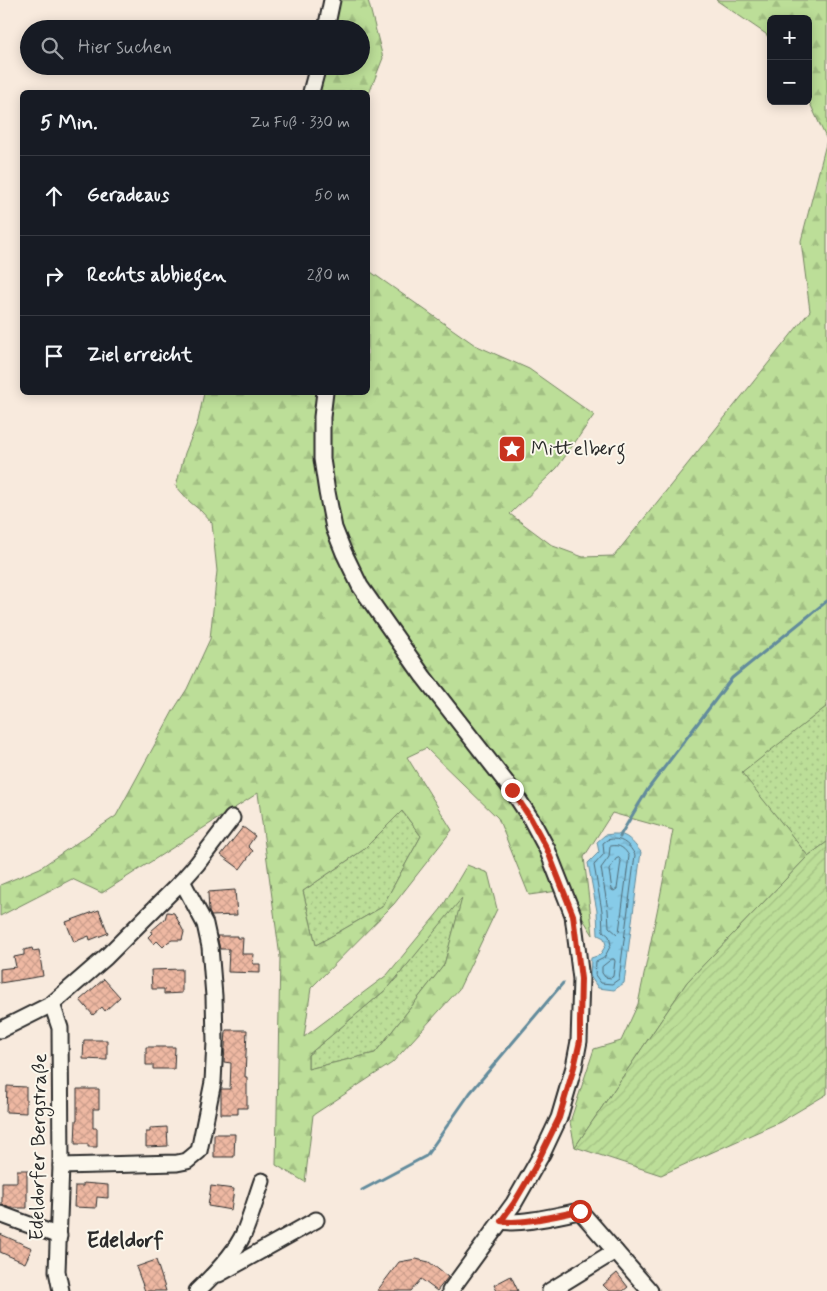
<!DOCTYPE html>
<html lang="de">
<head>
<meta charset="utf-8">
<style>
  :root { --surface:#171b24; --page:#20242c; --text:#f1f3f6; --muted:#9ea1a6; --line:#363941 }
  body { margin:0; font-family:Mynerve,sans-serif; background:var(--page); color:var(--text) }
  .controls { position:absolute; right:15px; top:15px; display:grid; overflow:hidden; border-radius:8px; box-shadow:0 2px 12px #0003 }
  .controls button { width:45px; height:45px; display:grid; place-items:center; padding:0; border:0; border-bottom:1px solid var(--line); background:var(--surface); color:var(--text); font:25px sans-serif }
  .stop { position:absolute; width:15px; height:15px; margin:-11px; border:4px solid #c8321e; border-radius:50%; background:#fff }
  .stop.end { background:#c8321e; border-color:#fff; box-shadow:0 1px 5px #0008 }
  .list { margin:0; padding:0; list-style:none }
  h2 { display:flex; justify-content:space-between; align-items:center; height:65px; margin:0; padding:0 20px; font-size:21px }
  h2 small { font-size:16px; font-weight:400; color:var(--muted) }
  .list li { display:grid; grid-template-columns:32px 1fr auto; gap:15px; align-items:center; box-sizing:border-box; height:80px; padding:0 20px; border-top:1px solid var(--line) }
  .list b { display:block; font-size:19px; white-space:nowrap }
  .list em { font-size:16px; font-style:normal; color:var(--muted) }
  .icon { flex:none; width:28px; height:28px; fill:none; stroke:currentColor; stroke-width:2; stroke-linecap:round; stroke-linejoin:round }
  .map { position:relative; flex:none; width:827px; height:1291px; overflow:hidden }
  .search { position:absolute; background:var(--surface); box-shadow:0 2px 12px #0003; left:20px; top:20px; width:350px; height:55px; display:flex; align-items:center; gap:12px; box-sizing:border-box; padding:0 18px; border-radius:28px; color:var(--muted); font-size:19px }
  .panel { position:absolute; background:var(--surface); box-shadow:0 2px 12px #0003; left:20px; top:90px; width:350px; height:305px; border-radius:8px }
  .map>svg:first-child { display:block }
  .grass { fill:url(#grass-dots); stroke:#748462 }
  .forest { fill:url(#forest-firs); stroke:#748462; fill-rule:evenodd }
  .garden { fill:url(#garden-furrows); stroke:#748462 }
  .water { fill:url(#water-ripples); stroke:#628b9c }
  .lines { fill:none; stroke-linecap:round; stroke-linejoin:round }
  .shore { stroke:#506b77; stroke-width:1 }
  .stream { stroke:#628b9c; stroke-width:3 }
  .building { fill:url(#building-cross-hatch); stroke:#2b2b2b }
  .minor-casing { stroke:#2b2b2b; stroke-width:19 }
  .minor { stroke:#fbf7ec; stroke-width:15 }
  .route { stroke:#c8321e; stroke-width:6 }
  .labels { text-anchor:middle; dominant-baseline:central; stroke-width:4; stroke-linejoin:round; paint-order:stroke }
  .poi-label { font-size:20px; fill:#2b2b2b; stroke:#fbf7ec; text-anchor:start }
  .street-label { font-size:20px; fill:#2b2b2b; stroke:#fbf7ec }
  .quarter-label { font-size:22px; font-weight:bold; fill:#2b2b2b; stroke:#fbf7ec }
</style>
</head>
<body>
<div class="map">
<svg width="827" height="1291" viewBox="0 0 827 1291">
  <defs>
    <pattern id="grass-dots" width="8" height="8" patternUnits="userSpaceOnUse" patternTransform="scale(1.25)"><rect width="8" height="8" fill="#bcde98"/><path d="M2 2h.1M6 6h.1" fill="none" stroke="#a2bf83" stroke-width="1.8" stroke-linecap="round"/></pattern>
    <pattern id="forest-firs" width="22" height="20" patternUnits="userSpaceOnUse" patternTransform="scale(1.25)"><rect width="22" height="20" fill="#bcde98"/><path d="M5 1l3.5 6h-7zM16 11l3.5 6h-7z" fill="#a2bf83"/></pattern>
    <pattern id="garden-furrows" width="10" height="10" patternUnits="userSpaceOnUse" patternTransform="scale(1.25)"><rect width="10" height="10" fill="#bcde98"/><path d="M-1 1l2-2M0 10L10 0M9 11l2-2" fill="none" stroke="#a2bf83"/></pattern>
    <pattern id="water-ripples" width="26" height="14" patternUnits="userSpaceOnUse" patternTransform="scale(1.25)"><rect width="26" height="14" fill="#87cbe8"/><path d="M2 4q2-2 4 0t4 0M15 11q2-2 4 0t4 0" fill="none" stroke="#75aec7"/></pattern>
    <pattern id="building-cross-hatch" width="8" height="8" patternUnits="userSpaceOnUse" patternTransform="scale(1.25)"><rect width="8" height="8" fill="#eeb8a2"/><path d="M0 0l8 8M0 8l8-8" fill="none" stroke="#cc9e8c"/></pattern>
  </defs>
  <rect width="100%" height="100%" fill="#f8eadd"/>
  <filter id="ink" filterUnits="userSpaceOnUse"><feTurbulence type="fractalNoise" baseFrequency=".02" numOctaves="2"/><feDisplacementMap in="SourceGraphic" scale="10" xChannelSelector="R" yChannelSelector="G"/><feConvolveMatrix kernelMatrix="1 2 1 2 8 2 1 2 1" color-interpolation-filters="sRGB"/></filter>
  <g filter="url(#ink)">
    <g class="grass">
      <path d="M827 706V842L808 856 741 773Z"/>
      <path d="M402 811 421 836 382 907 316 945 303 891 363 850Z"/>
      <path d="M463 896 444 965 375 1053 308 1069V1055L389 987Z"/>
    </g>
    <g class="forest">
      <path d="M338 0H368L383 58 368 96V92H317L323 79 325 66H361V29H333Z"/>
      <path d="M716 0H827V706L742 773 808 856 687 982 575 1147 570 1122 594 1049 621 1041 638 1004 660 897 673 830 612 813 584 857 593 935 565 890 529 895 498 818 426 748 407 757 452 830 394 904 311 988 304 1037 387 975 441 909 467 865 488 873 497 909 459 989 392 1063 313 1115 305 1182 276 1165 280 957 258 793 102 893 72 879 0 916V885L40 868 116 816 173 711 187 689 210 639 217 571 212 523 201 511 190 502 176 486 185 453 198 421 204 393 368 392V270L475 345 529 369 594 415 557 468 510 514 553 546 583 557 614 556 810 311 801 241 827 140 808 99V19H771V41L766 34ZM402 811 421 836 382 907 316 945 303 891 363 850ZM462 898 444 965 375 1053 308 1069V1055L389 987Z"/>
    </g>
    <path class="garden" d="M827 842V1094L780 1122 661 1175 575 1147 687 982 808 856Z"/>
    <path class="water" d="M613 834C628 833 632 842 641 852L624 983 614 990 598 988 590 976 591 958 600 955 606 945 604 938 598 935 597 911 588 863 599 852 597 842 605 835Z"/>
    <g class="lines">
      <g class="shore">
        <path d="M613 839C624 839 630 846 635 855L619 979 612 984 601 983 595 975 596 962 604 958 611 945 609 936 603 931 602 911 594 865 604 854 603 843 607 840Z"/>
        <path d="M611 846C620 844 625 849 629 856L619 932 617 934 609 927 608 910 601 868 609 857 610 847Z"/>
        <path d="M619 858 621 861 617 889 614 891 612 890 609 870 616 859Z"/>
        <path d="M612 959H614L615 961 613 976 611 978 605 977 602 973V967Z"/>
      </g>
      <g class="stream">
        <path d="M620 837 621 834 648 789 732 678 827 601"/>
        <path d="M362 1190 426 1156 470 1093 563 983"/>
      </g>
    </g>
    <g class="building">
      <path d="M243 827 255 836 248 846 253 851 240 869 221 855Z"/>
      <path d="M235 890 237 915 211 916 209 912 208 892Z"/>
      <path d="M99 910 108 933 90 940 89 936 74 942 66 922Z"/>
      <path d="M167 912 174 913 184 932 182 940H172L168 942 163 947 157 941 154 944 148 937 152 933 151 931 165 919Z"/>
      <path d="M217 936H237V938H243L242 954H254L253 964H260V973L228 972 229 949H220Z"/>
      <path d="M32 948 33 951 39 950 43 976 0 983V969L16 967 14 957 24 955V950Z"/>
      <path d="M182 969V993L164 994V989H152L151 970Z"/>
      <path d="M104 979 120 997 105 1011 102 1007 93 1015 80 1000Z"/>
      <path d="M226 1030H247L245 1077H247V1108H238V1114H221V1089H230L231 1063 224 1062Z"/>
      <path d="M84 1040H107V1060L83 1059Z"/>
      <path d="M146 1047H175L174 1069H153V1065H146Z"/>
      <path d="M7 1086 26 1087V1113L6 1112Z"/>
      <path d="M77 1089H99V1109H93V1128H97V1147H88V1144H75L76 1120H77Z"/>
      <path d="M167 1127 168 1146 146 1147V1132H150V1128Z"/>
      <path d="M214 1134H235L234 1157H214Z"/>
      <path d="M17 1170H27V1208H10L2 1205V1182H17Z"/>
      <path d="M83 1183 108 1185V1198L97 1197 96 1208 74 1207 75 1186H83Z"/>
      <path d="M211 1186 234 1189 231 1210 208 1206Z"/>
      <path d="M0 1234 32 1248 25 1263 0 1252Z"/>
      <path d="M416 1259 429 1262 448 1277 437 1291 421 1279 411 1291H377L399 1262Z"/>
      <path d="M156 1260 166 1291H145L136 1267Z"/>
      <path d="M617 1273 628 1287 623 1291H609L603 1285Z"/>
      <path d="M511 1276 518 1291H497L494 1285Z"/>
    </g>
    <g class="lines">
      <g class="minor-casing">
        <g id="minor">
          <path d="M326 29 332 0"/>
          <path d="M311 92 318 66"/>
          <path d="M325 392 322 417V459L327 492 334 528 344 553 360 586 423 676 512 790 531 819 547 849 573 915 581 979 579 1041 574 1067 559 1118 543 1152 514 1203 450 1291"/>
          <path d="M52 1004 60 1028 61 1166 57 1271 61 1291"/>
          <path d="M0 1030 52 1004 106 957 182 881 197 864 232 818"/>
          <path d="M61 1166 177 1163 187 1161 199 1151 213 1082 215 1042 214 996 210 947 205 924 182 881"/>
          <path d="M0 1214 59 1236"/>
          <path d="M501 1221C520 1225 559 1215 580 1211L650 1291"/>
          <path d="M219 1274 316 1220"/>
          <path d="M197 1291C214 1275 234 1255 244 1233 251 1216 256 1198 262 1181"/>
          <path d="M550 1291 615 1251"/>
        </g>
      </g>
      <use href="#minor" class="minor"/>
    </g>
  </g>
  <g class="lines" filter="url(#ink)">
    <path class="route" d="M512 790 531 819 547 849 573 915 581 979 580 1022V1041L574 1067 559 1118 534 1169 514 1203 501 1221C521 1225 559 1215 580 1211"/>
  </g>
  <defs>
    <g id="sight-square" transform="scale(1.4375)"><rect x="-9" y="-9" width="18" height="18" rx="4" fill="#c8321e" stroke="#fbf7ec"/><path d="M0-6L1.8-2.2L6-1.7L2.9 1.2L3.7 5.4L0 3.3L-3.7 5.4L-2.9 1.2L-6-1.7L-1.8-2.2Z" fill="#fff"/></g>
  </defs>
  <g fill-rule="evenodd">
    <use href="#sight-square" x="512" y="449"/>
  </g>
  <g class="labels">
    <g class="poi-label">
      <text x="531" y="449">Mittelberg</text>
    </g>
    <g class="street-label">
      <text transform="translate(39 1147) rotate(-89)">Edeldorfer Bergstraße</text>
    </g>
    <g class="quarter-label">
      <text x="125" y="1241">Edeldorf</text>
    </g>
  </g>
</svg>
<div class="controls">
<button>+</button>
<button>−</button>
</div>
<div class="stop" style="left:580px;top:1211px"></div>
<div class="stop end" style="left:512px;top:790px"></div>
<div class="search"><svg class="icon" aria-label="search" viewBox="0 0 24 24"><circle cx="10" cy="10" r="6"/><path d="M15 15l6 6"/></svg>Hier suchen</div>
<section class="panel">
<h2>5 Min.<small>Zu Fuß · 330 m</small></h2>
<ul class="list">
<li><svg class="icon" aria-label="ahead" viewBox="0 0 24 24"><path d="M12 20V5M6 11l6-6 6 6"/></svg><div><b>Geradeaus</b></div><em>50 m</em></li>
<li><svg class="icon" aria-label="right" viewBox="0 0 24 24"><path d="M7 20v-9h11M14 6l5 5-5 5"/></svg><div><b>Rechts abbiegen</b></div><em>280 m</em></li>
<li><svg class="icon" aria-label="arrive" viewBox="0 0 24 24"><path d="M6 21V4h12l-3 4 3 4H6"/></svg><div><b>Ziel erreicht</b></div></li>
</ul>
</section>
</div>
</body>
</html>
